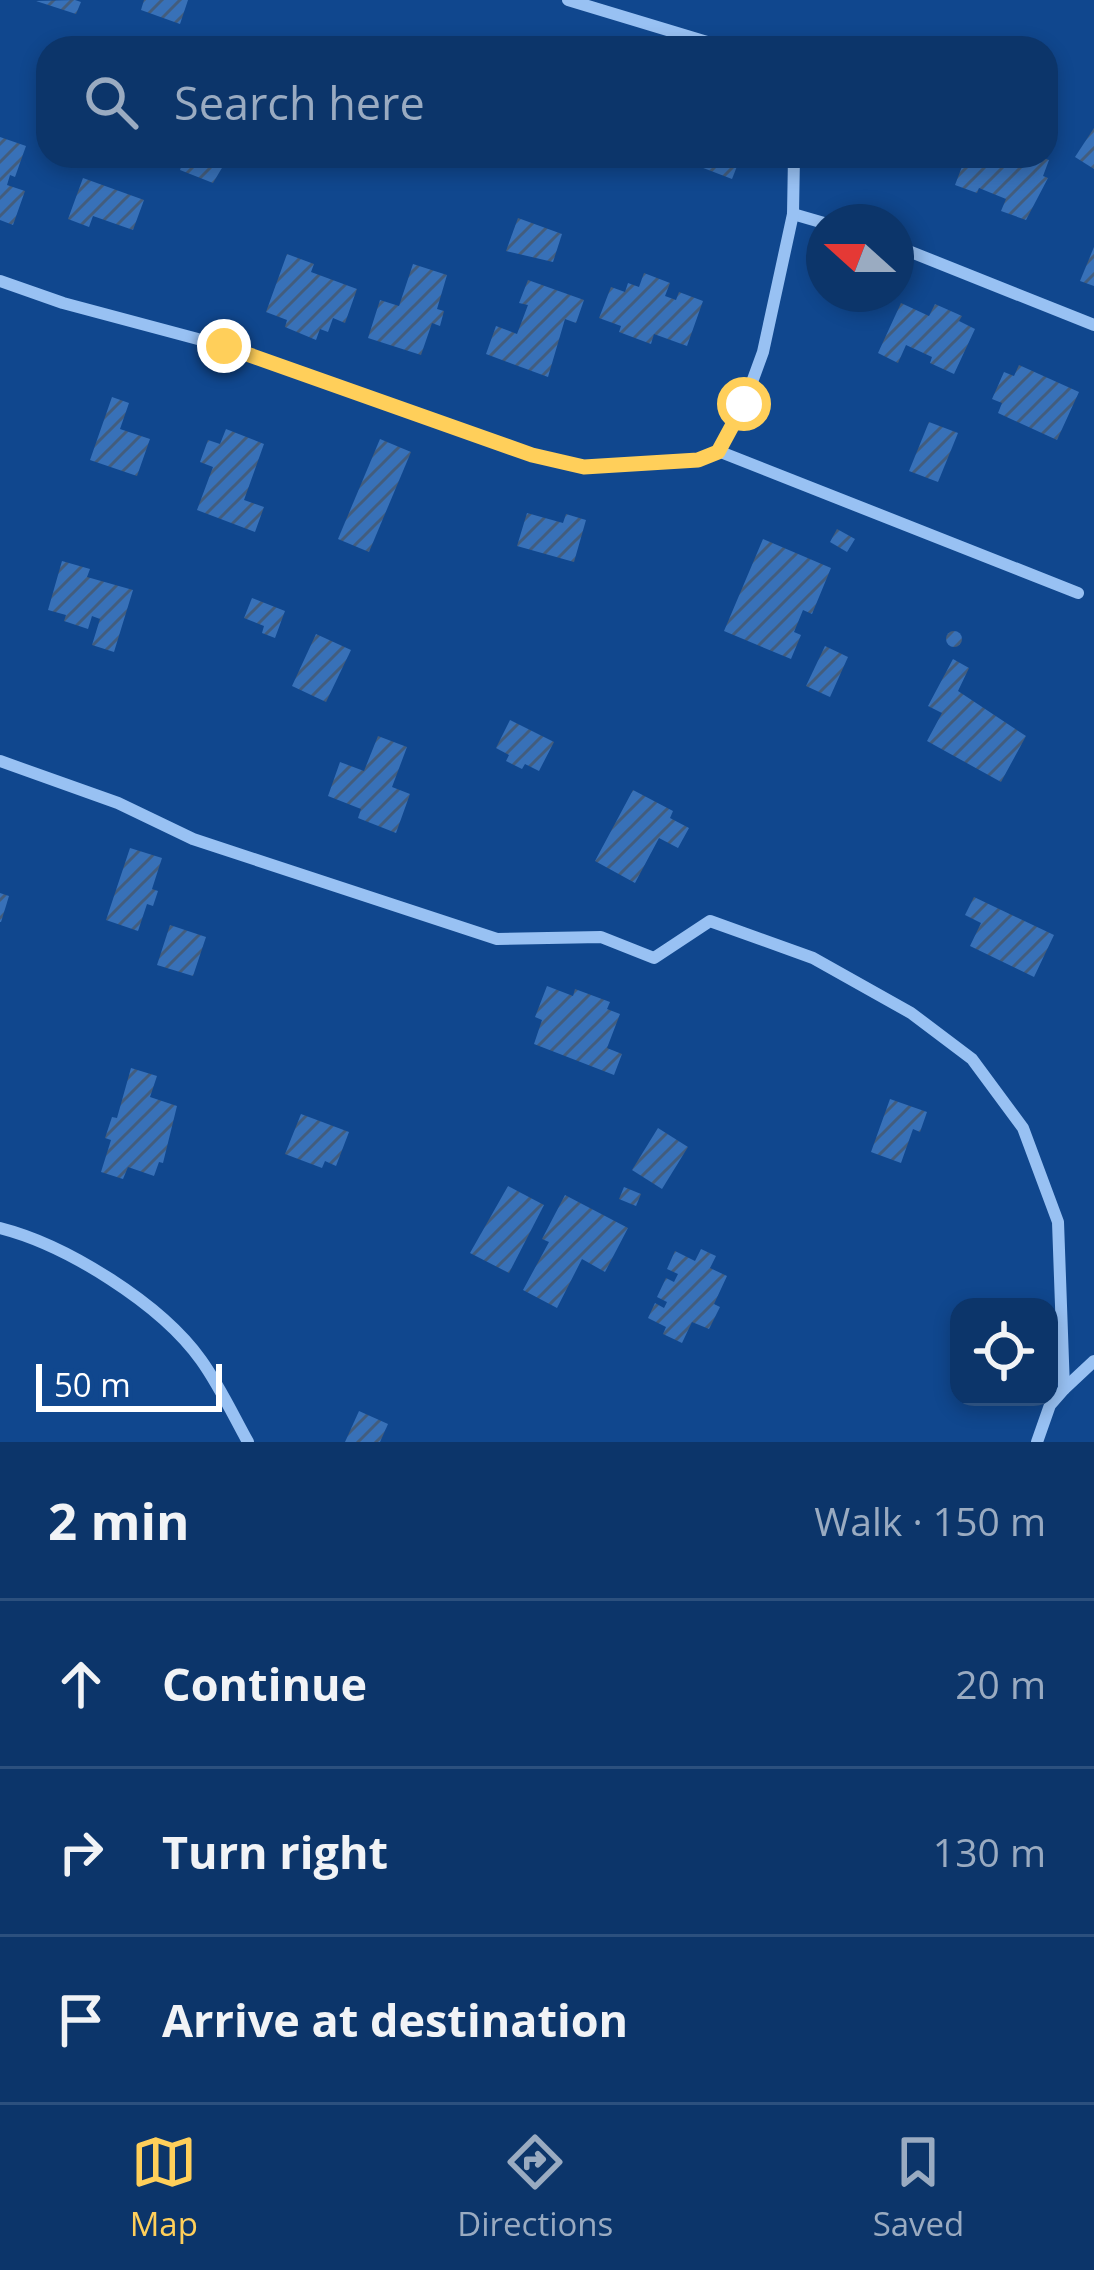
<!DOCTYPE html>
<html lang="en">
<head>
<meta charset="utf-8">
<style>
  :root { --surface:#0c356a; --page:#153d70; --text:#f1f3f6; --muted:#9aabc1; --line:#2c507e; --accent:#ffcf5a }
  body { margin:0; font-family:"Open Sans",sans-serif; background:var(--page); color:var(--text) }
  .controls { position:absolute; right:36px; bottom:36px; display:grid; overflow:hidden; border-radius:24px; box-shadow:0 6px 18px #0003 }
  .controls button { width:108px; height:108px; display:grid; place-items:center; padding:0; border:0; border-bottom:3px solid var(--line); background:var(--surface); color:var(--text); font:60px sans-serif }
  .compass { position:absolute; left:806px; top:204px; width:108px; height:108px; border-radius:50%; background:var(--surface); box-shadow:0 6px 18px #0003; rotate:291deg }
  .scale { position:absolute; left:36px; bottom:30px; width:186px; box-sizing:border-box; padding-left:12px; border:6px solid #fff; border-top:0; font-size:33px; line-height:42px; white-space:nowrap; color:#fff; -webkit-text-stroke:9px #10478e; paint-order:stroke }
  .stop { position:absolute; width:36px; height:36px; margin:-27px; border:9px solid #ffcf5a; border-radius:50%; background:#fff }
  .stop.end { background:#ffcf5a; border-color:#fff; box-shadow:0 3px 12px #0008 }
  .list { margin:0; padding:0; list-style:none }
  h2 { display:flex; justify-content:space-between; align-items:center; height:156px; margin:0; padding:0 48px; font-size:51px }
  h2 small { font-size:39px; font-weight:400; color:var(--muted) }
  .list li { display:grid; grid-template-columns:78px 1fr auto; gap:36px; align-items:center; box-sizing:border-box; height:168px; padding:0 48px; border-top:3px solid var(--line) }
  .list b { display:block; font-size:45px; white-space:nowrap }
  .list em { font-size:39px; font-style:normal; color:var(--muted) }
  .icon { flex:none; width:66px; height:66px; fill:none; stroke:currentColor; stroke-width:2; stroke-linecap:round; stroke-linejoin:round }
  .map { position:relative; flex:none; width:1094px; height:1442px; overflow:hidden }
  .search { position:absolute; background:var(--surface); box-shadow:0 6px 18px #0003; left:36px; right:36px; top:36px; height:132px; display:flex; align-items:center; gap:30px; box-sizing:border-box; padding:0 42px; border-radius:36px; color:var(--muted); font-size:45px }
  .sheet { height:660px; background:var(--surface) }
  nav { display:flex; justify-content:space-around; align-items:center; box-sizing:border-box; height:168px; border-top:3px solid var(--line); background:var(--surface); font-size:33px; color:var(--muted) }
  nav a { display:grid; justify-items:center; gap:6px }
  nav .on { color:var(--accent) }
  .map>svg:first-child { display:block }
  .building { fill:url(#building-hatch) }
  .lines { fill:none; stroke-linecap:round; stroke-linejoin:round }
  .street { stroke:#98c1f3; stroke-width:12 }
  .route { stroke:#ffcf5a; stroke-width:15 }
</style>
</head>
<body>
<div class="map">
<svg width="1094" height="1442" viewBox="0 0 1094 1442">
  <defs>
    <pattern id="building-hatch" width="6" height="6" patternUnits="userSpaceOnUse" patternTransform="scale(3)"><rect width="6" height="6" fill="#3871b8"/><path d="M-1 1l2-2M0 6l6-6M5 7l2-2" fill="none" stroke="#435d7d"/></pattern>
  </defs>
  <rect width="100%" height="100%" fill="#10478e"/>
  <g class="building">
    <path d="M75 0 81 2 76 14 36 1Z"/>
    <path d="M144 0H188L180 24 141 10Z"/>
    <path d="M1094 128V169L1075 157Z"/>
    <path d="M0 137 26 146 15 177 10 175 7 185 25 191 13 225 0 220Z"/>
    <path d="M185 156H229L213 183 180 170Z"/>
    <path d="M672 156H741L732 179Z"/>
    <path d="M966 156H1038L1049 160 1043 176 1048 178 1026 220 1001 211 1006 199 979 188 977 193 955 185Z"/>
    <path d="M83 178 144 200 133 230 93 216 89 227 68 219Z"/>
    <path d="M518 218 562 234 553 262 506 251Z"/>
    <path d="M1094 247V286L1080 281Z"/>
    <path d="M287 254 314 264 311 272 357 289 345 323 333 318 328 332 320 329 316 340 285 327 287 320 266 312Z"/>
    <path d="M413 264 447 275 437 309 444 311 440 326 432 323 421 355 368 338 380 300 399 306Z"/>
    <path d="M644 273 670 283 665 296 676 300 679 292 703 301 687 346 654 334 651 344 619 332 621 326 599 318 611 287 625 292 628 283 639 287Z"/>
    <path d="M528 280 584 300 576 323 565 319 548 377 486 354 496 326 517 334 528 305 519 303Z"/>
    <path d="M901 303 929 316 935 304 962 316 959 321 975 329 954 374 930 363 932 357 906 345 898 363 878 353Z"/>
    <path d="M1019 365 1079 392 1057 440 998 413 1002 403 992 399 1004 372 1014 376Z"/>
    <path d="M112 397 129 403 120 429 150 439 137 476 90 460Z"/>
    <path d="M929 422 958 433 938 482 909 471Z"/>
    <path d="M226 429 264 444 244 500 264 507 255 532 197 510 213 467 200 462 208 440 220 444Z"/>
    <path d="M380 439 411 452 369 552 338 539Z"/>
    <path d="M527 513 563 523 566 514 586 520 574 562 517 546Z"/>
    <path d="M837 529 855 539 847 552 830 542Z"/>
    <path d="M763 539 831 568 812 614 803 610 794 632 801 635 791 659 724 631Z"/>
    <path d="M62 561 90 569 87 577 133 590 114 652 92 645 100 619 92 616 88 629 64 621 66 615 48 610Z"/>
    <path d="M252 598 285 611 275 638 262 633 264 626 244 618Z"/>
    <circle cx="954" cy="639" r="8"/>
    <path d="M316 634 351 650 326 702 292 686Z"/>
    <path d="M825 646 848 657 830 697 806 686Z"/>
    <path d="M953 659 969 668 958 691 1026 736 1001 782 927 741 942 713 928 706Z"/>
    <path d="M510 720 554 742 539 771 525 764 522 769 506 761 509 755 496 748Z"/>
    <path d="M378 736 407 747 392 787 410 794 396 833 358 818 361 809 328 796 340 762 364 771Z"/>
    <path d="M633 790 673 811 670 818 689 828 678 848 659 838 635 883 595 861Z"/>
    <path d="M130 848 162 858 152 889 158 891 153 906 147 904 138 931 106 920Z"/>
    <path d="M0 893 9 896 1 922H0Z"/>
    <path d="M974 897 1054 935 1034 977 970 946 981 923 965 915Z"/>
    <path d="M170 925 206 937 193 976 157 965Z"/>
    <path d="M547 986 573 996 575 989 610 1002 607 1009 620 1014 607 1048 622 1054 614 1075 534 1044 542 1020 535 1017Z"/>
    <path d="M131 1068 157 1076 150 1097 177 1106 163 1163 159 1162 154 1176 128 1167 123 1179 101 1172 111 1140 105 1138 112 1117 117 1118Z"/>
    <path d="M890 1099 927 1112 920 1132 913 1129 901 1163 871 1152Z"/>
    <path d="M301 1114 349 1132 336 1166 325 1161 322 1168 285 1154Z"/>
    <path d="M658 1128 688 1147 662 1189 632 1170Z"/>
    <path d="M508 1186 544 1205 509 1273 470 1253Z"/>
    <path d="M624 1187 641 1194 636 1206 619 1199Z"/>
    <path d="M565 1195 628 1228 605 1272 582 1259 557 1308 523 1290 549 1242 542 1239Z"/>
    <path d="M701 1249 716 1256 710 1268 727 1276 714 1304 720 1307 709 1329 692 1322 682 1343 663 1334 666 1327 648 1318 655 1303 664 1308 667 1302 657 1297 666 1278 674 1282 678 1274 667 1269 675 1251 695 1261Z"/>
    <path d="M359 1411 388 1424 380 1442H345Z"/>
  </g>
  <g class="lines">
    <g class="street">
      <path d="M568 0 727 48"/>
      <path d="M793 214 824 223"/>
      <path d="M896 246 1094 325"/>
      <path d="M0 281 63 303 224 346 532 455 584 467 698 460 718 451 744 404 763 352 793 214 794 156"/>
      <path d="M718 451 1078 593"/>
      <path d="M0 761 118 803 193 839 497 939 601 937 654 958 710 921 813 958 911 1013 972 1059 1023 1128 1058 1222 1064 1389 1050 1405 1037 1442"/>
      <path d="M0 1228C67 1245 161 1304 201 1360 219 1385 233 1415 248 1442"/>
      <path d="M1064 1389 1094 1361"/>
    </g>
  </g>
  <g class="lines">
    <path class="route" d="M224 346 532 455 584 467 698 460 718 452 744 404"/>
  </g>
</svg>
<div class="controls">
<button><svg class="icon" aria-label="locate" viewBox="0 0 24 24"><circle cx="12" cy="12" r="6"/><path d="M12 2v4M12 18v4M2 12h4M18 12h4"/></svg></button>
</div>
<svg class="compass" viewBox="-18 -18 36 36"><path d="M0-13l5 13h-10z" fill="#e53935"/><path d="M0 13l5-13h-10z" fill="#9aabc1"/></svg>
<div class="scale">50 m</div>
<div class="stop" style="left:744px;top:404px"></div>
<div class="stop end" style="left:224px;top:346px"></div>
<div class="search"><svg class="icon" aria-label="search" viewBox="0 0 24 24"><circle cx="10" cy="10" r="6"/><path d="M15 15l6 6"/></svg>Search here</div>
</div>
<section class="sheet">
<h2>2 min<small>Walk · 150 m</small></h2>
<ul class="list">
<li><svg class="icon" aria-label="ahead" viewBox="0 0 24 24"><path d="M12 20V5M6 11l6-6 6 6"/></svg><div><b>Continue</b></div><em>20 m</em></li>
<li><svg class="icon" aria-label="right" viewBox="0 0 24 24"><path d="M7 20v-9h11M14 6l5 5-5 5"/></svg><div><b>Turn right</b></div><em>130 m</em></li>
<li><svg class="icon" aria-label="arrive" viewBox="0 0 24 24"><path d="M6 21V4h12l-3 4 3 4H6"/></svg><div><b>Arrive at destination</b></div></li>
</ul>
</section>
<nav>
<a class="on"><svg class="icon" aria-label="map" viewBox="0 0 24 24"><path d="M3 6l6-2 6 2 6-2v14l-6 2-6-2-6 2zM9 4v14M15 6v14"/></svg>Map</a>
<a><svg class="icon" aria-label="directions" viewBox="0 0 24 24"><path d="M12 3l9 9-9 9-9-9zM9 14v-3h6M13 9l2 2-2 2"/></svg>Directions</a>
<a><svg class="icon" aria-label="saved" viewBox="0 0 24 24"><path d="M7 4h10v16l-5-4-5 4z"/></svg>Saved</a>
</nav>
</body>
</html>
